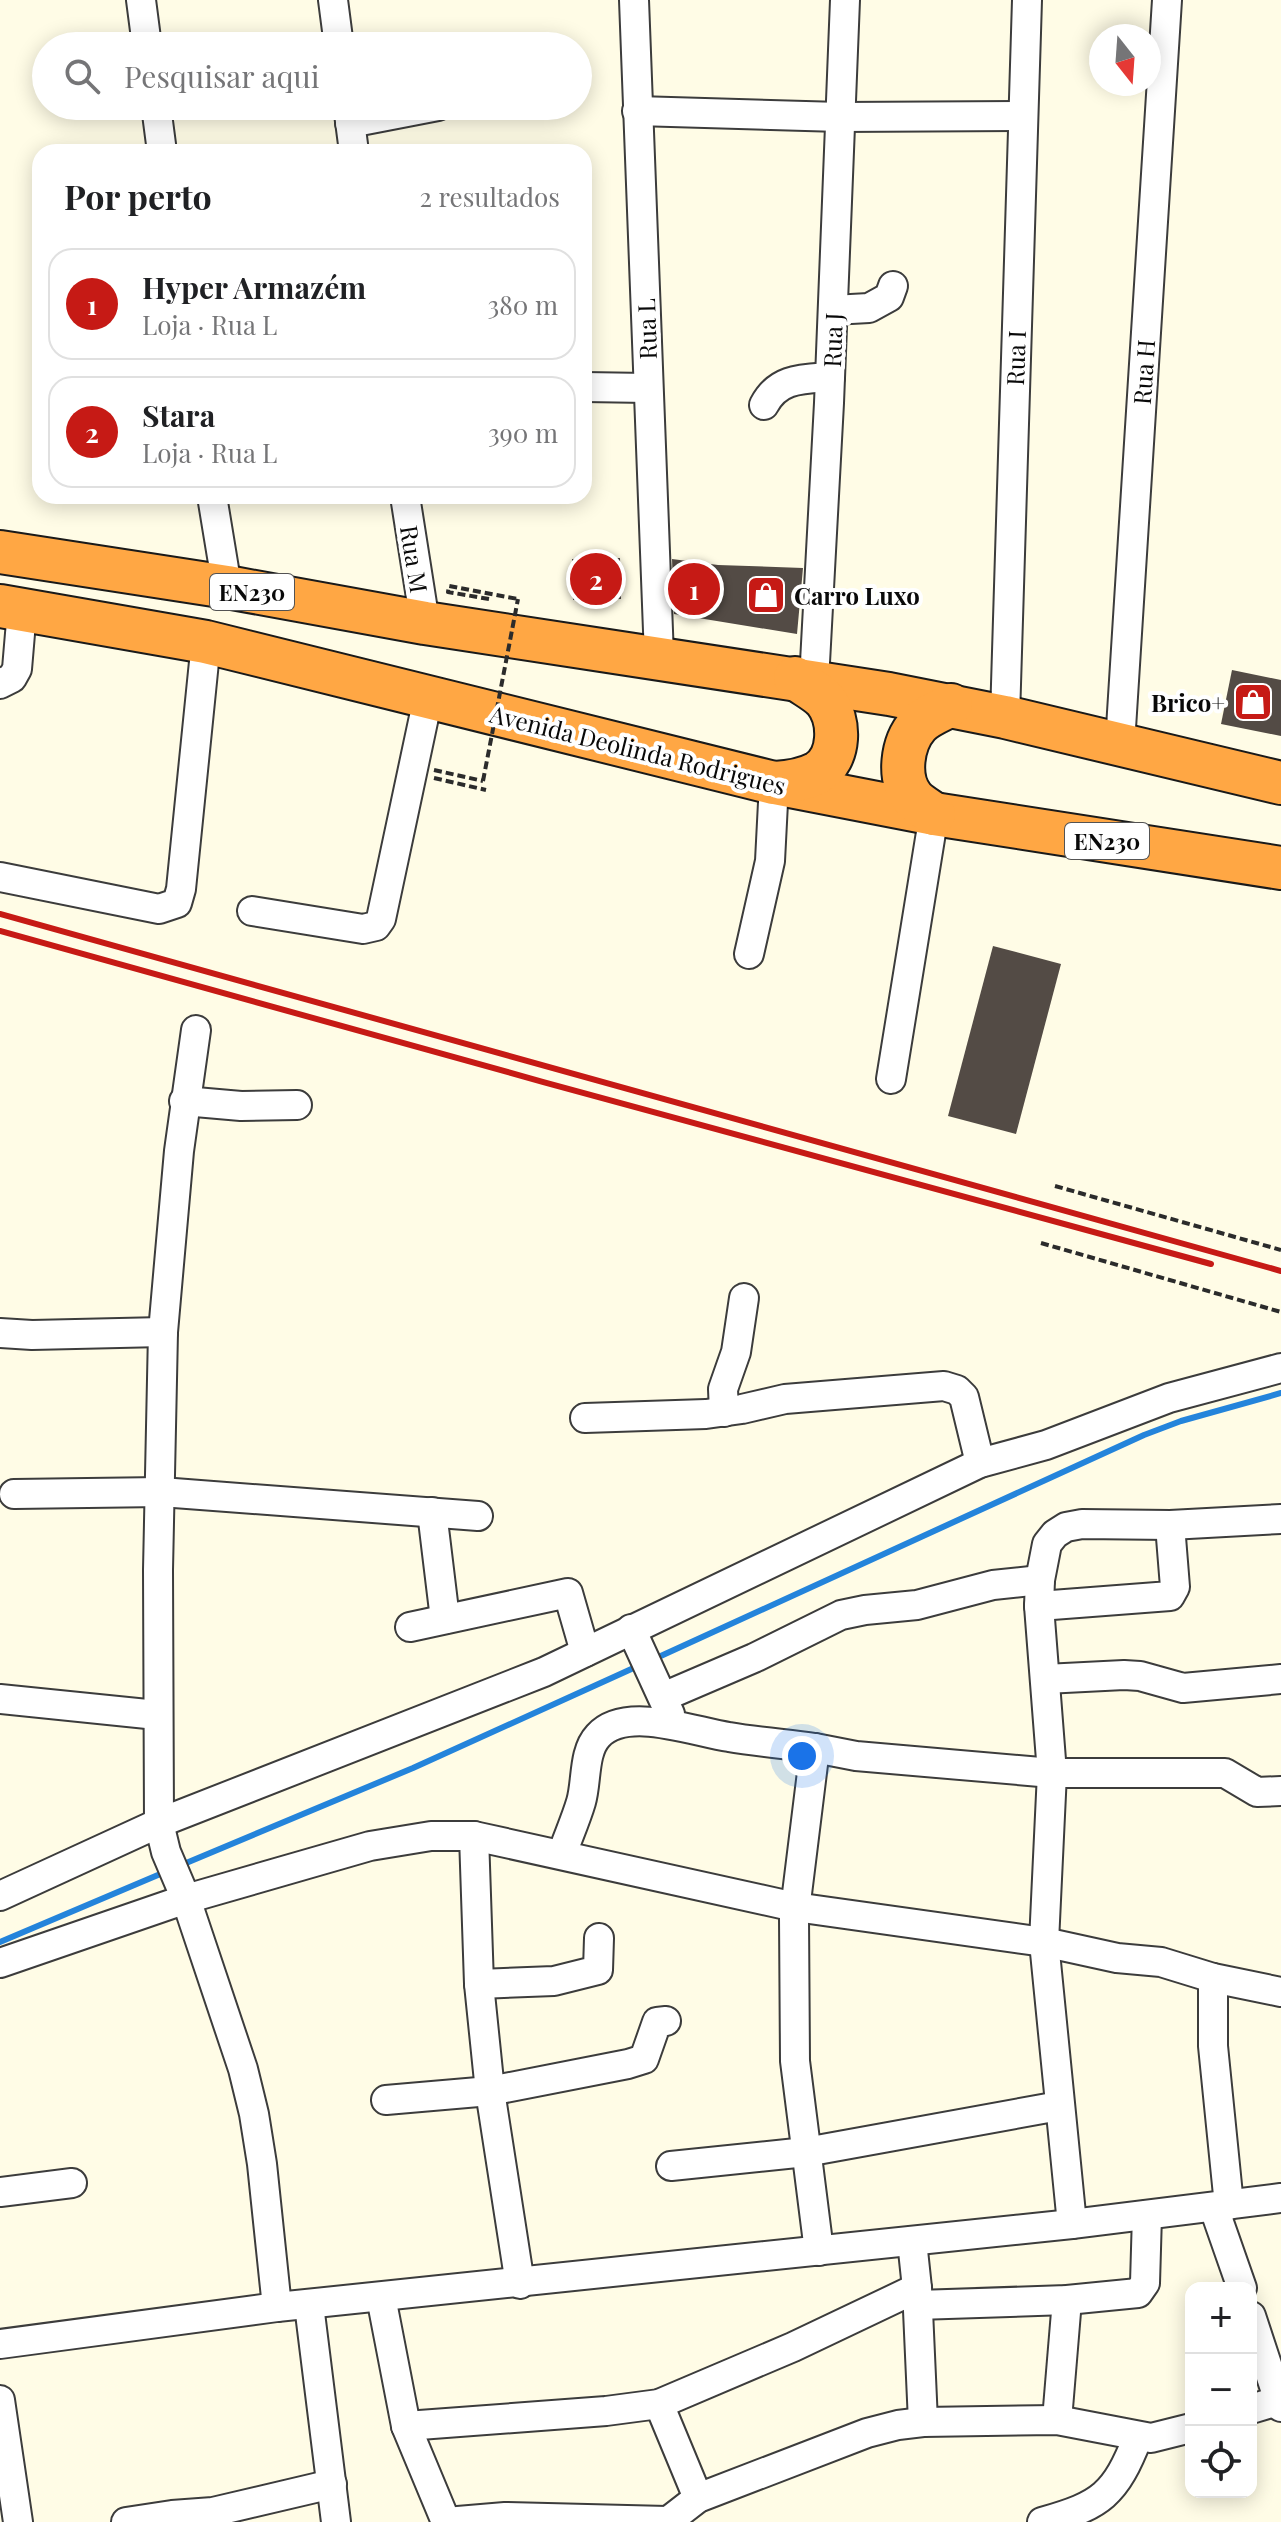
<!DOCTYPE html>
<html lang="pt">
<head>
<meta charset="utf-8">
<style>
  :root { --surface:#fff; --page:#f6f6f6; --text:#202124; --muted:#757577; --line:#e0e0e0; --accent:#c61a15 }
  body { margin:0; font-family:"Playfair Display",serif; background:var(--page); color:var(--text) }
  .controls { position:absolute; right:24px; bottom:24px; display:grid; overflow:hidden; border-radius:16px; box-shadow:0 4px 20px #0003 }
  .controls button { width:72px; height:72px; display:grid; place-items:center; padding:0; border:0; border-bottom:2px solid var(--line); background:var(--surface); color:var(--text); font:40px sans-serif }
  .compass { position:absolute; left:1089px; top:24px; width:72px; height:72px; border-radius:50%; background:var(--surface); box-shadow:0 4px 20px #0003; rotate:163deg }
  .you { position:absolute; left:802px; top:1756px; width:28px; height:28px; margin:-20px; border:6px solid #fff; border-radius:50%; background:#1a73e8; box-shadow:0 0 0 12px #1a73e833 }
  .badge { display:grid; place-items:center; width:52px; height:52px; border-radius:50%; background:var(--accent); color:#fff; font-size:26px; font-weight:700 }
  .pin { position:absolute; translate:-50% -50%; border:4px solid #fff; box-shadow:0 2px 8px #0006 }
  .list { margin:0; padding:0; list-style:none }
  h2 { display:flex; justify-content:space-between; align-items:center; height:104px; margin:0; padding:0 32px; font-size:34px }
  h2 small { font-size:26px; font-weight:400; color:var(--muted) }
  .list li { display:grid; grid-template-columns:52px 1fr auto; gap:24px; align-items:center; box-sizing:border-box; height:112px; margin:0 16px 16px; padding:0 16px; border:2px solid var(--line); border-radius:24px }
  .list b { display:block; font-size:30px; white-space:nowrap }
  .list p { margin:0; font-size:26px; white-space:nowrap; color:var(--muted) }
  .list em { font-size:26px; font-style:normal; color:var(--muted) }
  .icon { flex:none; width:44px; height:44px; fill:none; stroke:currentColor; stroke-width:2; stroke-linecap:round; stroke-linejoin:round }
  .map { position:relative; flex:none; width:1281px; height:2522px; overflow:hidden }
  .search { position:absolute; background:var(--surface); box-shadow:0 4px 20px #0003; left:32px; top:32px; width:560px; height:88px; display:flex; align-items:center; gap:20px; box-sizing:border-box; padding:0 28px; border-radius:44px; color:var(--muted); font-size:30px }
  .panel { position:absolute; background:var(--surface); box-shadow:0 4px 20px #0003; left:32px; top:144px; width:560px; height:360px; border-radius:24px }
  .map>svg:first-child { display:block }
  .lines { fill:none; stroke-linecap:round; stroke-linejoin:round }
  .stream { stroke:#2484db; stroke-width:6 }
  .building { fill:#534b45 }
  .minor-casing { stroke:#3c3c3c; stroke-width:32 }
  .highway-casing { stroke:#1a1a1a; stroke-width:46 }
  .path { stroke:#2b2b2b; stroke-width:4; stroke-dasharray:8 4; stroke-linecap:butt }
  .minor { stroke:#fff; stroke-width:28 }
  .highway { stroke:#ffa744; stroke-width:42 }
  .rail { stroke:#c61a15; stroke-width:6 }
  .path-bridge { stroke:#2b2b2b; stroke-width:4; stroke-dasharray:8 4; stroke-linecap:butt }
  .labels { text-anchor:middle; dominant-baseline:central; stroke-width:8; stroke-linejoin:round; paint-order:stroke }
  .shield { fill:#fff; stroke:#535353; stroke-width:2 }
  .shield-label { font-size:22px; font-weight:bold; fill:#090909 }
  .street-label { font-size:24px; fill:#090909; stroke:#fff }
  .poi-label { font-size:24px; font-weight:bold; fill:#090909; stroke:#fff; text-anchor:start }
</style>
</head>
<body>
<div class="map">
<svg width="1281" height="2522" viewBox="0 0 1281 2522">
  <rect width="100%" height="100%" fill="#fffce6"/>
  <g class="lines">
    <g class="stream">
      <path d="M652 1660 1144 1435 1181 1421 1281 1393"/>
      <path d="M179 1866 413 1768 638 1666"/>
      <path d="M0 1942 165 1872"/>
    </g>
  </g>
  <g class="building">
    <path d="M620 558 621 599 573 600 572 559Z"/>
    <path d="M672 559 718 565 803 568 797 634 674 614Z"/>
    <path d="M1232 670 1281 680V736L1221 724Z"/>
    <path d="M993 946 1061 964 1016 1134 948 1116Z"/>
  </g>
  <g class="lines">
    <g class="minor-casing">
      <g id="minor">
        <path d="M141 0 147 46"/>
        <path d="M333 0 339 46"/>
        <path d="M634 0 659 657"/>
        <path d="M156 106 162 152"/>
        <path d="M348 106 354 152"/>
        <path d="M637 111 840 117 1022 116"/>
        <path d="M350 123 438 106"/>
        <path d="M833 310 869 308 889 297 893 286"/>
        <path d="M584 387 648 388"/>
        <path d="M764 405C778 378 802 379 830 377"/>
        <path d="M212 496 227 587"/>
        <path d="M405 496 425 623"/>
        <path d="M814 681 829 403 845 0"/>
        <path d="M0 684 12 678 17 669 22 610"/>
        <path d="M1005 717 1027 0"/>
        <path d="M1120 744 1167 0"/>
        <path d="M0 877 159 909 177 903 181 889 206 642"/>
        <path d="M252 911 363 929 376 926 381 919 428 698"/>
        <path d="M749 954 770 861 774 783"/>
        <path d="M196 1030 179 1151 163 1332 158 1570 159 1823 166 1852 186 1899 243 2069 254 2114 262 2164 277 2307"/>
        <path d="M891 1079 934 814"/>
        <path d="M184 1101 241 1106 297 1105"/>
        <path d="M0 1333 32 1335 163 1332"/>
        <path d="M724 1412 723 1389 736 1352 744 1298"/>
        <path d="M585 1418 706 1414 742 1409 785 1399 944 1386 957 1390 964 1397 980 1463"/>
        <path d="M14 1494 161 1492 478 1516"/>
        <path d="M432 1512 445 1619"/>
        <path d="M1039 1606 1170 1596 1175 1587 1170 1525"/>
        <path d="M410 1627 568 1593 585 1652"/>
        <path d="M631 1629 670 1714"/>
        <path d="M1045 1679 1124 1675 1140 1676 1183 1688 1281 1679"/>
        <path d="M663 1697 754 1658 841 1615 865 1610 917 1605 993 1585 1040 1580"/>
        <path d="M0 1699 157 1715"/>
        <path d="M474 1836 479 1984 490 2091 520 2284"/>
        <path d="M562 1854C568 1837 576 1819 581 1802 587 1782 583 1752 598 1736 626 1705 694 1732 729 1737 757 1742 787 1744 815 1748"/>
        <path d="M0 1896 159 1823 544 1672 980 1463 1046 1445 1169 1398 1281 1368"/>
        <path d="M0 1963 186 1899 370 1846 431 1836H474L795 1907 1044 1942 1117 1958 1161 1962 1213 1978 1281 1992"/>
        <path d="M1213 1978V2046L1229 2205"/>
        <path d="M479 1984 554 1981 598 1970 599 1938"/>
        <path d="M386 2100 490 2091 628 2064 644 2059 657 2022 666 2021"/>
        <path d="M671 2166 806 2152 1059 2106"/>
        <path d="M0 2192 72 2183"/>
        <path d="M1214 2208 1242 2288"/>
        <path d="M1072 2224 1044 1942 1052 1773 1039 1606 1040 1580 1047 1544 1055 1534 1066 1527 1082 1524 1170 1525 1281 1519"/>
        <path d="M912 2241 917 2288 923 2422"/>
        <path d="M819 2251 795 2061 794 1918 815 1748 856 1756 1052 1773H1225L1257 1792 1281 1791"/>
        <path d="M381 2297 406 2426 446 2522"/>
        <path d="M309 2305 336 2522"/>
        <path d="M917 2305 1067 2300 1138 2293 1145 2283 1147 2215"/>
        <path d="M1251 2316 1281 2407"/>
        <path d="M0 2344 277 2307 1072 2224 1281 2198"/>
        <path d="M0 2400 18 2522"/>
        <path d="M659 2404 698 2498"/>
        <path d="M1251 2409 1281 2400"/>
        <path d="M1057 2420 1067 2300"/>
        <path d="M406 2426 606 2411 659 2404 793 2347 917 2288"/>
        <path d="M126 2522 172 2515 213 2512 332 2484"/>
        <path d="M446 2522 505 2517 667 2521"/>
        <path d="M667 2522 698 2498 867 2433 898 2425 923 2422 1057 2420 1151 2438 1191 2428"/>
        <path d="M1042 2522C1102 2505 1115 2495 1138 2437"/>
      </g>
    </g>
    <g class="highway-casing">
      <g id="highway">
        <path d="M0 552 227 587 425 623 889 694 1005 717 1281 783"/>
        <path d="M0 606 206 642 774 783 934 814 1281 868"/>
        <path d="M775 783C790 782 804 780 817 773 841 759 841 720 825 700 818 692 804 685 795 678"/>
        <path d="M934 814C927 809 918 804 913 798 897 778 902 743 918 725 926 716 940 711 951 705"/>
      </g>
    </g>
    <g class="path">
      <path d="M489 599 448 592 449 586 518 599"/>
      <path d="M434 770 483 781"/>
      <path d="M434 778 486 790"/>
      <path d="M1055 1186 1281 1250"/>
      <path d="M1041 1243 1281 1312"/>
    </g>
    <use href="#minor" class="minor"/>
    <use href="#highway" class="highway"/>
    <g class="rail">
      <path d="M0 914 1281 1271"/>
      <path d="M0 931C403 1044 807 1155 1211 1264"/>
    </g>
    <path class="path-bridge" d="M483 781 518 599"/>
  </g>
  <defs>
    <g id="shop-square" transform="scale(2)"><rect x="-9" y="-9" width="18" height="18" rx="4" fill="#c61a15" stroke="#fff"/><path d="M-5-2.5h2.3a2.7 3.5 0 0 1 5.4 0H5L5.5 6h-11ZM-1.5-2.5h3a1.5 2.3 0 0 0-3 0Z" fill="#fff"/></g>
  </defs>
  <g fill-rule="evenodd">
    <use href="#shop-square" x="766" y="595"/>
    <use href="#shop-square" x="1253" y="702"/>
  </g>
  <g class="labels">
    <g class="shield">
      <rect x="210" y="574" width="84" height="36" rx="6"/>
      <rect x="1065" y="823" width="84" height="36" rx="6"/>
    </g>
    <g class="shield-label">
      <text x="252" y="592">EN230</text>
      <text x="1107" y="841">EN230</text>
    </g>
    <g class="street-label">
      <text transform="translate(646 329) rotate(-92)">Rua L</text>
      <text transform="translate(832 340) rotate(-88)">Rua J</text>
      <text transform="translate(1015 358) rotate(-88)">Rua I</text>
      <text transform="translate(1143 372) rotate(-86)">Rua H</text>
      <text transform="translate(415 559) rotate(81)">Rua M</text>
      <text transform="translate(638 749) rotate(14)">Avenida Deolinda Rodrigues</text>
    </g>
    <g class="poi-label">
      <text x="794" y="595">Carro Luxo</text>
      <text x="1225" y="702" text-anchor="end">Brico+</text>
    </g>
  </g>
</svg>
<div class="controls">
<button>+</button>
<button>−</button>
<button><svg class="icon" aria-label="locate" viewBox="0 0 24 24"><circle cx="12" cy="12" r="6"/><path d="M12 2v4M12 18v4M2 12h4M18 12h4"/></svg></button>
</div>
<svg class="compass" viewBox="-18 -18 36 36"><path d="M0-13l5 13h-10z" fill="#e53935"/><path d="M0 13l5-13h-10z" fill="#757577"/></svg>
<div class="you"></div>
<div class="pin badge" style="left:694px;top:589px">1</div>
<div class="pin badge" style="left:596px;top:579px">2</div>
<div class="search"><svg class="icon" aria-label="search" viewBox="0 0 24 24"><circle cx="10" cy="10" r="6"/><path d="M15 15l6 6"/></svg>Pesquisar aqui</div>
<section class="panel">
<h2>Por perto<small>2 resultados</small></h2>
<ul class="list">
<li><span class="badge">1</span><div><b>Hyper Armazém</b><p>Loja · Rua L</p></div><em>380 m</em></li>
<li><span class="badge">2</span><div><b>Stara</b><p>Loja · Rua L</p></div><em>390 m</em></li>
</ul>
</section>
</div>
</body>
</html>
